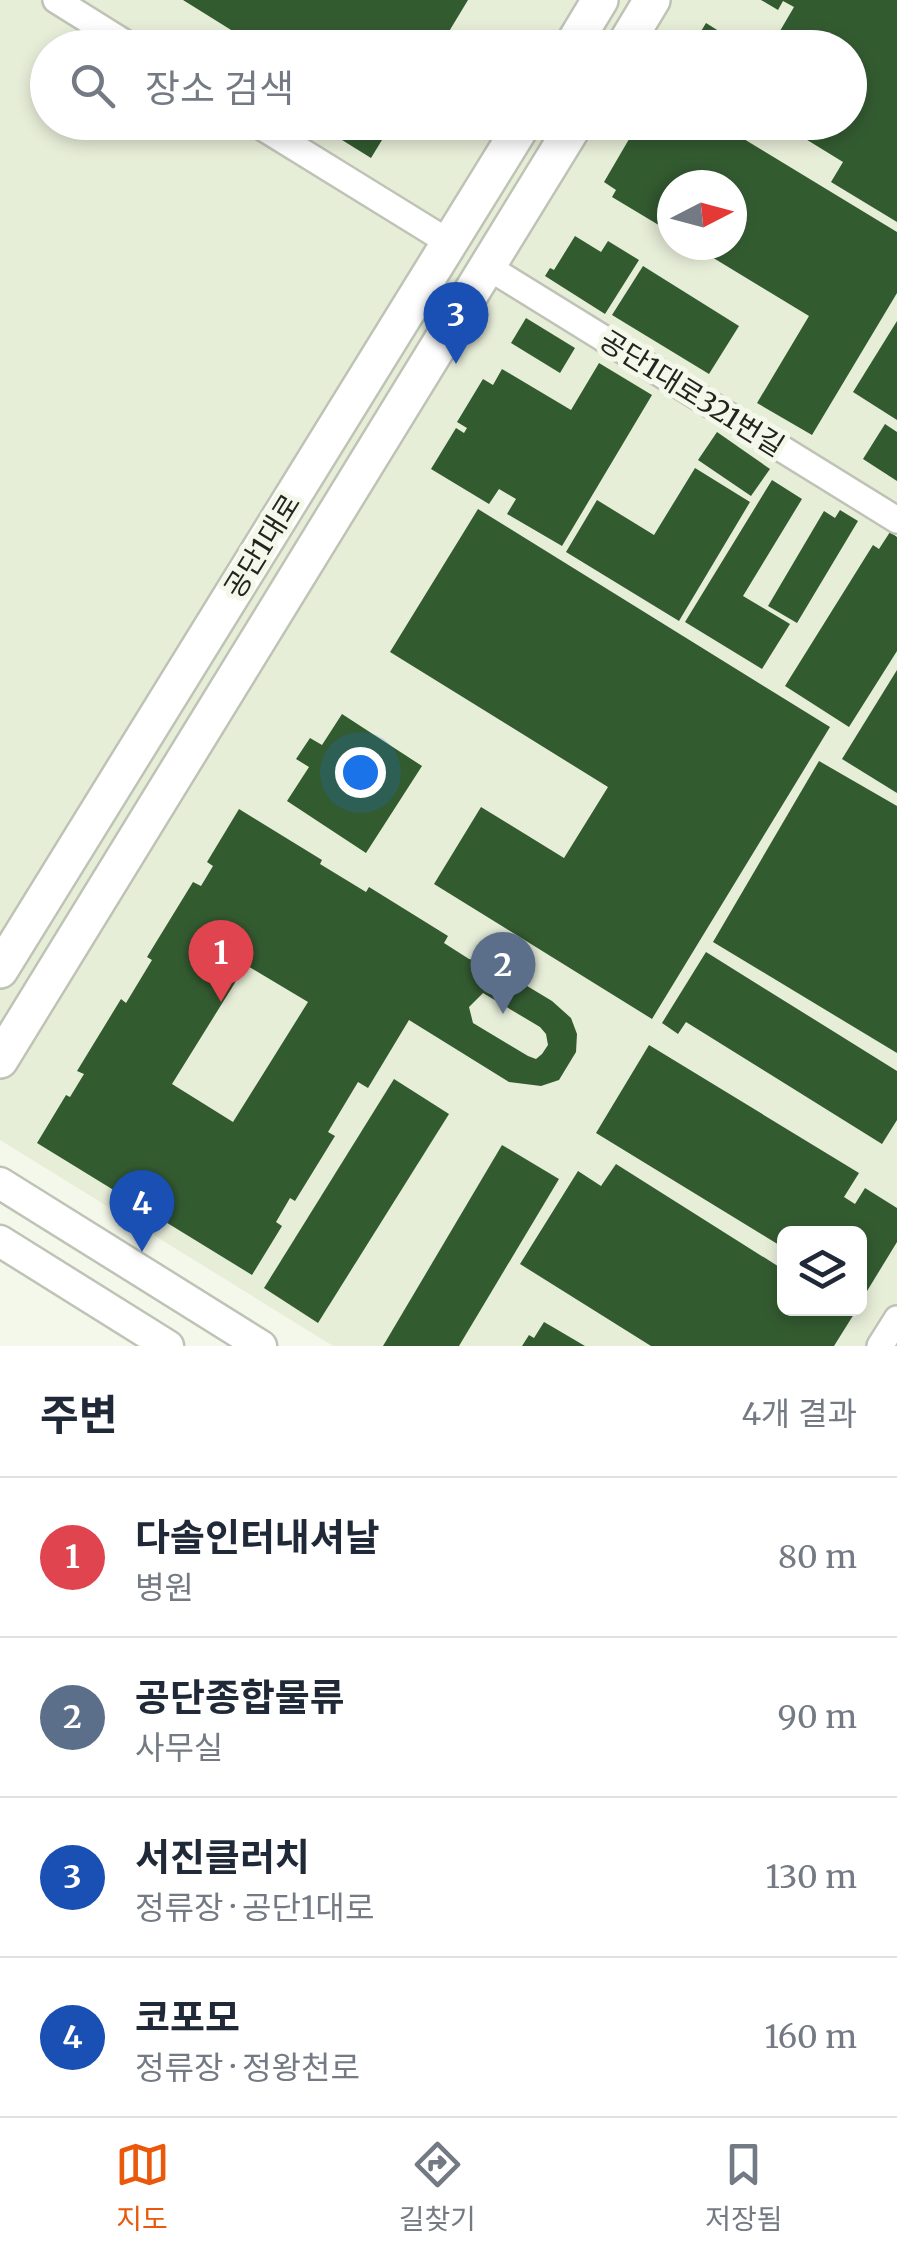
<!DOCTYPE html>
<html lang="ko">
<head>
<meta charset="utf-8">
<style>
  :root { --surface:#fff; --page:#f6f6f7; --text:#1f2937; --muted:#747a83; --line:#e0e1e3; --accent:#ea580c }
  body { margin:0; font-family:Merriweather,"Noto Sans KR",serif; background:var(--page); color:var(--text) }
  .controls { position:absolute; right:30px; bottom:30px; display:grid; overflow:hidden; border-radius:15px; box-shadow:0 5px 15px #0003 }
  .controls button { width:90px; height:90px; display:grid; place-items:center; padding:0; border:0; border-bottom:2px solid var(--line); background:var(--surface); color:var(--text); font:50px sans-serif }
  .compass { position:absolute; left:657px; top:170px; width:90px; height:90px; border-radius:50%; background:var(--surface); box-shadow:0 5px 15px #0003; rotate:84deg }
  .you { position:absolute; left:360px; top:772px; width:35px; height:35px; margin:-25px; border:8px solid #fff; border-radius:50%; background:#1a73e8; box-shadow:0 0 0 15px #1a73e833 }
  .badge { display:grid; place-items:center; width:65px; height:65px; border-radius:50%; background:var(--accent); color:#fff; font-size:32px; font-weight:700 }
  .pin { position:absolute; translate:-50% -82px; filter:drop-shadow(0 2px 5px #0008) }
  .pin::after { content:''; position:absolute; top:52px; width:35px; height:30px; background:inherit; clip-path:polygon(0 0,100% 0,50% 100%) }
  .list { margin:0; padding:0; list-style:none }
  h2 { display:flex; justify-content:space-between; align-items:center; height:130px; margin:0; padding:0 40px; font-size:42px }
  h2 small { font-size:32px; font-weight:400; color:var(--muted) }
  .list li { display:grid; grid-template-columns:65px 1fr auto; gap:30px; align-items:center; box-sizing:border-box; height:160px; padding:0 40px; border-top:2px solid var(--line) }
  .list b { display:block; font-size:38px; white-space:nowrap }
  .list p { margin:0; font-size:32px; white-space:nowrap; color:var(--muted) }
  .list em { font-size:32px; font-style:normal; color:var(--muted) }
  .icon { flex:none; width:55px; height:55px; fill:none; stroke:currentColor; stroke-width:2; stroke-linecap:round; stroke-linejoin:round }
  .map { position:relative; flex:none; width:897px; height:1346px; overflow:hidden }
  .search { position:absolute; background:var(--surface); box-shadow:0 5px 15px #0003; left:30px; right:30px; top:30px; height:110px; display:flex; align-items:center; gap:25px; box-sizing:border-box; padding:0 35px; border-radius:55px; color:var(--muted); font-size:38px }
  .sheet { height:770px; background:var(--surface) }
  nav { display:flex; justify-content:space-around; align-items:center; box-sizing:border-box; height:140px; border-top:2px solid var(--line); background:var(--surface); font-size:28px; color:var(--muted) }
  nav a { display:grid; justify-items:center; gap:5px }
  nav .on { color:var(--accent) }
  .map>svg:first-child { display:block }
  .built { fill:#e7eed8; fill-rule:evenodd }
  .building { fill:#335b30; fill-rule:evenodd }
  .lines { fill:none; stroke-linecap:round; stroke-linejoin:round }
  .minor-casing { stroke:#bfc3b6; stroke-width:30 }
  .tertiary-casing { stroke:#bfc3b6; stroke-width:35 }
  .secondary-casing { stroke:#bfc3b6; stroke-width:40 }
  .minor { stroke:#fff; stroke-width:25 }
  .tertiary { stroke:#fff; stroke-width:30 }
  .secondary { stroke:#fff; stroke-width:35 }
  .labels { text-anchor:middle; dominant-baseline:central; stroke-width:10; stroke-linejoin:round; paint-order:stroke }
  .street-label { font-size:28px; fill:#23241f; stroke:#f4f8ea }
</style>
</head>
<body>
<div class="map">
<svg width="897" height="1346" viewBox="0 0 897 1346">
  <rect width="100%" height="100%" fill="#f4f8ea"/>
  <path class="built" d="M0 0H897V1346H333L0 1140ZM48 48H850V122H48ZM672 185H732V245H672ZM784 1234H860V1308H784Z"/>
  <g class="building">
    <path d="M183 0H468L439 48H260Z"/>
    <path d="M761 0H897V222L831 182 843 162 778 122H850V48H770L794 7 783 1 778 10Z"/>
    <path d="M706 23 722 33 713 48H691Z"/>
    <path d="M313 122H393L371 158Z"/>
    <path d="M639 122H716L897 232V293L812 435 757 403 809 316 692 245H732V185H672V233L612 197 616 190 604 182Z"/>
    <path d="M575 236 601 252 608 241 639 260 605 314 545 276 550 268 554 270Z"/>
    <path d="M643 266 739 326 709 374 612 315Z"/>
    <path d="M526 318 575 348 560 373 511 343Z"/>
    <path d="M897 321V420L853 392Z"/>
    <path d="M599 363 652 395 562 546 507 514 516 499 499 489 489 504 431 469 456 428 464 433 467 428 457 422 483 379 493 385 502 369 571 410Z"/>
    <path d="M885 424 897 432V481L863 459Z"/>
    <path d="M717 432 770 469 751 496 698 460Z"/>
    <path d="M695 468 750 502 679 621 566 552 597 500 654 535Z"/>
    <path d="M772 480 802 499 743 596 790 624 762 669 685 622Z"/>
    <path d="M478 509 830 727 652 1019 434 884 481 807 564 858 608 787 390 652Z"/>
    <path d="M840 510 858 521 797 623 768 606 824 511 835 518Z"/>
    <path d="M890 532 897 537V651L849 727 785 686 873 545 879 549Z"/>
    <path d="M897 670V793L842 759Z"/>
    <path d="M342 714 422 766 366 853 287 801 309 767 296 759 310 738 322 745Z"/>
    <path d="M819 761 897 806V1053L713 942Z"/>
    <path d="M239 809 322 860 320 864 366 892 369 887 448 936 444 943 469 959 489 963 552 1001 571 1018 577 1034 576 1052 559 1080 541 1086 509 1082 409 1020 368 1088 358 1082 328 1132 335 1136 295 1201 290 1198 276 1222 282 1226 252 1275 37 1143 66 1095 70 1097 84 1074 77 1071 121 999 126 1003 152 960 147 957 193 882 201 886 213 866 207 862ZM246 965 308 1002 233 1122 172 1084ZM483 993 540 1027 546 1034 548 1045 542 1054 536 1059 528 1056 473 1023 469 1007Z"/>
    <path d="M706 952 897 1071V1120L882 1144 686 1022 678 1034 662 1023Z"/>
    <path d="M649 1045 859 1173 844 1197 855 1204 865 1188 897 1208V1242L864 1296 860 1293V1234H784V1248L596 1133Z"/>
    <path d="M394 1079 449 1114 318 1323 264 1288Z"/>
    <path d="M502 1145 559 1179 459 1346H383Z"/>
    <path d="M616 1164 784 1270V1308H845L854 1314 834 1346H651L520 1264 578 1171 601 1186Z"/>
    <path d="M544 1322 551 1326 585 1346H522L529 1335 534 1338Z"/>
  </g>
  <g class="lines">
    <g class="minor-casing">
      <g id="minor">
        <path d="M56 0 133 48"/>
        <path d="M254 122 450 243"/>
        <path d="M488 267 897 520"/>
        <path d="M880 1346 897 1319"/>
      </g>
    </g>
    <g class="tertiary-casing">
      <g id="tertiary">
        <path d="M0 1183 261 1346"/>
        <path d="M0 1241 168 1346"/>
      </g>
    </g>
    <g class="secondary-casing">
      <g id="secondary">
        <path d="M571 48 600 0"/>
        <path d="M623 48 652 0"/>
        <path d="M0 970 524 122"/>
        <path d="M0 1060 576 122"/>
      </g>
    </g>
    <use href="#minor" class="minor"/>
    <use href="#tertiary" class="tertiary"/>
    <use href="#secondary" class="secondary"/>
  </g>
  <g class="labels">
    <g class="street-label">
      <text transform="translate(692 393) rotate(32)">공단1대로321번길</text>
      <text transform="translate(262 546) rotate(-58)">공단1대로</text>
    </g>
  </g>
</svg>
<div class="controls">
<button><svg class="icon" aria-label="layers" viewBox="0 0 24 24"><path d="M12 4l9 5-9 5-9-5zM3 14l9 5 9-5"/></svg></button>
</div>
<svg class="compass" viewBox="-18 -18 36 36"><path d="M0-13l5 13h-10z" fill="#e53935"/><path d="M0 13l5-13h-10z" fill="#747a83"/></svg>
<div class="you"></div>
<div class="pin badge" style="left:221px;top:1002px;background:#e0444e">1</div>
<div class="pin badge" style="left:503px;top:1014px;background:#5c6f8a">2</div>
<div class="pin badge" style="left:456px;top:364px;background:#1a4fb4">3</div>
<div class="pin badge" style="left:142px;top:1252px;background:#1a4fb4">4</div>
<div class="search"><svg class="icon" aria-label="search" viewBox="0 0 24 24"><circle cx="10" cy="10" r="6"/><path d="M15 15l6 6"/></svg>장소 검색</div>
</div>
<section class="sheet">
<h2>주변<small>4개 결과</small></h2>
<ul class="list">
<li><span class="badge" style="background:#e0444e">1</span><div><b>다솔인터내셔날</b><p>병원</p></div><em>80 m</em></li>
<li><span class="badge" style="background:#5c6f8a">2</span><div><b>공단종합물류</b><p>사무실</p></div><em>90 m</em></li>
<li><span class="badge" style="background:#1a4fb4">3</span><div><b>서진클러치</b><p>정류장 · 공단1대로</p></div><em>130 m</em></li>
<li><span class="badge" style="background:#1a4fb4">4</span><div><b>코포모</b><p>정류장 · 정왕천로</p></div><em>160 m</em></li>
</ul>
</section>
<nav>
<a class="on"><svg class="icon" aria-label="map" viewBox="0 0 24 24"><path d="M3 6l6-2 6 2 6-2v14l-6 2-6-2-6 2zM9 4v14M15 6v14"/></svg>지도</a>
<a><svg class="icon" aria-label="directions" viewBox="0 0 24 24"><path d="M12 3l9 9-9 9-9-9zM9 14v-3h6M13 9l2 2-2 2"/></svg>길찾기</a>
<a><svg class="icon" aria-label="saved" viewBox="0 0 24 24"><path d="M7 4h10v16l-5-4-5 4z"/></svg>저장됨</a>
</nav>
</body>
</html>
